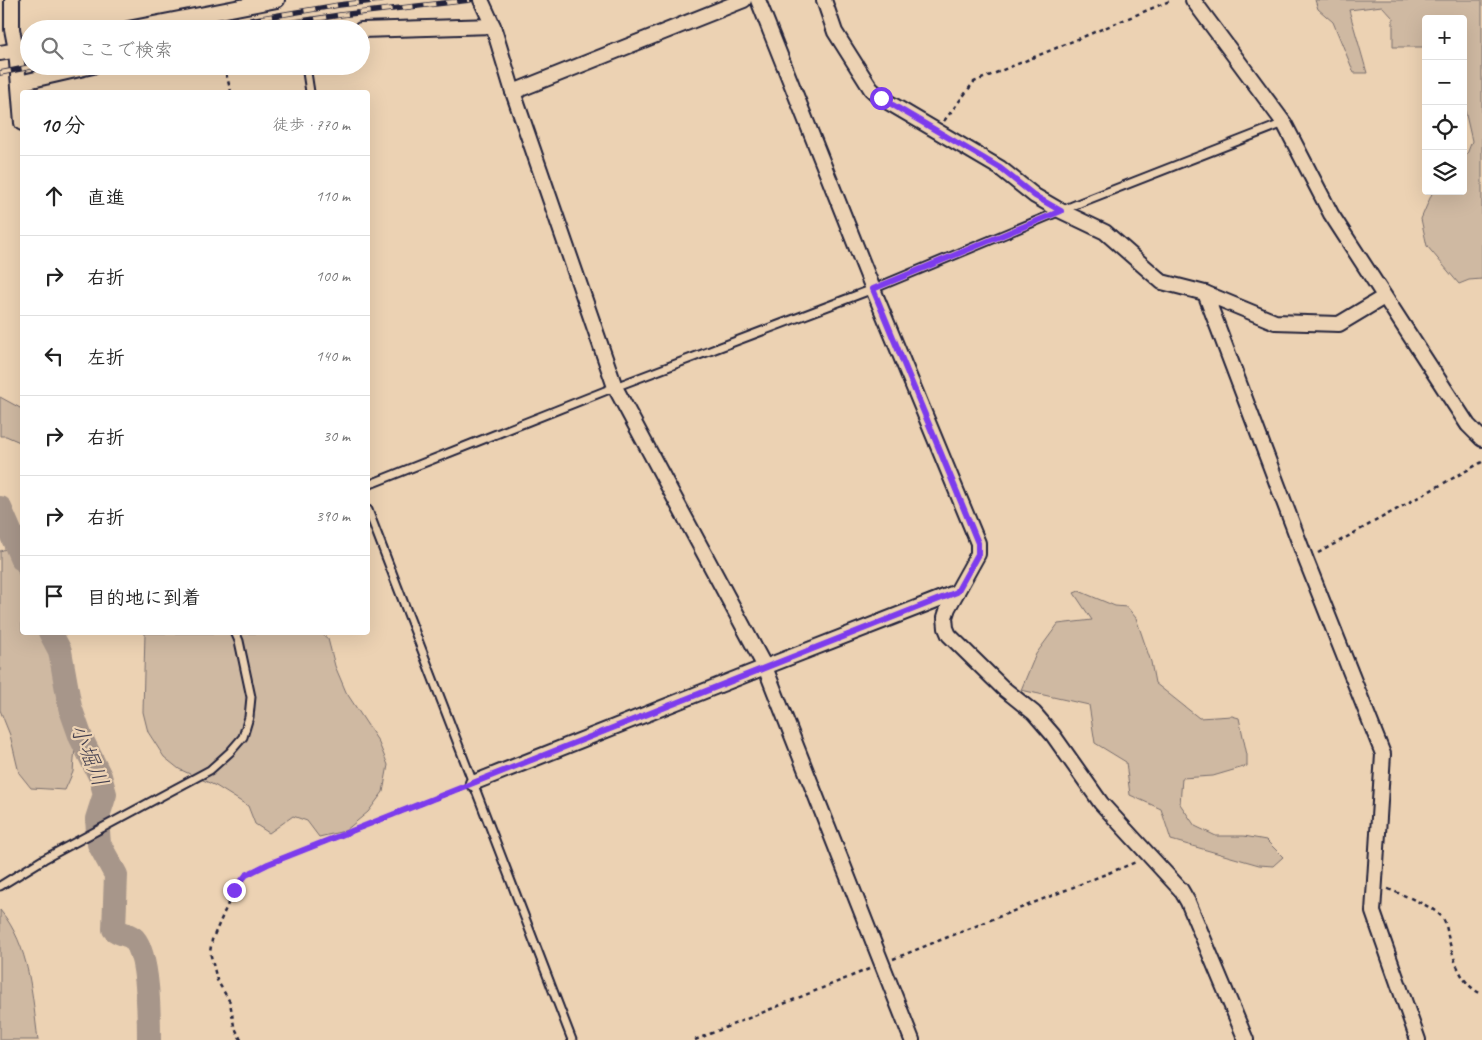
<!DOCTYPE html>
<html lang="ja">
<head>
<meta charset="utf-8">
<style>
  :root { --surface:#fff; --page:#f6f6f6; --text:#222; --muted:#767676; --line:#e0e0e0 }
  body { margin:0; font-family:Caveat,"Klee One",sans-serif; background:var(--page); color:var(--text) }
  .controls { position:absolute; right:15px; top:15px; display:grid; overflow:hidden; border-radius:5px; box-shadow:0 5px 20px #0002 }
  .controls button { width:45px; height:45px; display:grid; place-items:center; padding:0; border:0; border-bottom:1px solid var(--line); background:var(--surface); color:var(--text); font:25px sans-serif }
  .stop { position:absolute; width:15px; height:15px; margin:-11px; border:4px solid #7c3aed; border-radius:50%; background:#fff }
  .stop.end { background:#7c3aed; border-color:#fff; box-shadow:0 1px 5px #0008 }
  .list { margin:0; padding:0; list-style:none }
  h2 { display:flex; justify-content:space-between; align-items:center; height:65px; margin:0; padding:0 20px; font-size:21px }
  h2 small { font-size:16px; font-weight:400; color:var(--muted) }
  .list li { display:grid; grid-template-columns:32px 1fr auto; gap:15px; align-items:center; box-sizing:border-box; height:80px; padding:0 20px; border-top:1px solid var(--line) }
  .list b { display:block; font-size:19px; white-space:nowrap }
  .list em { font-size:16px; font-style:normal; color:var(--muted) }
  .icon { flex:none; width:28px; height:28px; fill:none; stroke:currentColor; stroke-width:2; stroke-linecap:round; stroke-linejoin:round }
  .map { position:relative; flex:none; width:1482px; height:1040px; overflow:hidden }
  .search { position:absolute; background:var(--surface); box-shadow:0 5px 20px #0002; left:20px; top:20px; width:350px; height:55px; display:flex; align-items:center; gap:12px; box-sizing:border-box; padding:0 18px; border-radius:28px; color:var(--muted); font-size:19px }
  .panel { position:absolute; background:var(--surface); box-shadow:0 5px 20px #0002; left:20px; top:90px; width:350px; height:545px; border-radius:5px }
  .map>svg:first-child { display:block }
  .green { fill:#cfb9a2; stroke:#786e6e }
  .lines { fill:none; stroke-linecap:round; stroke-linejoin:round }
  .river { stroke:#a7968a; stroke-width:24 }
  .lane-casing { stroke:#22223b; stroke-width:11 }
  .street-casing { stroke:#22223b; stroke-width:18 }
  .path { stroke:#22223b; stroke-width:2.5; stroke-dasharray:4 4; stroke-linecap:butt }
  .lane { stroke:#ecd2b3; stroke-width:7 }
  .street { stroke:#ecd2b3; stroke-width:14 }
  .rail-casing { stroke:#22223b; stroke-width:5.5 }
  .rail { stroke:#ecd2b3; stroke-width:4; stroke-dasharray:11; stroke-linecap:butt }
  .route { stroke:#7c3aed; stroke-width:6 }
  .labels { text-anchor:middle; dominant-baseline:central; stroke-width:4.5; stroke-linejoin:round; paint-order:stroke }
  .water-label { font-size:22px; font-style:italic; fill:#433f4f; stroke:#ecd2b3 }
</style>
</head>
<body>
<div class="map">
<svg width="1482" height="1040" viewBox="0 0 1482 1040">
  <rect width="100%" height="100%" fill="#ecd2b3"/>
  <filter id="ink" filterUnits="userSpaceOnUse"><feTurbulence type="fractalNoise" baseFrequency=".02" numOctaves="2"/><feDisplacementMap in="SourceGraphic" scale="10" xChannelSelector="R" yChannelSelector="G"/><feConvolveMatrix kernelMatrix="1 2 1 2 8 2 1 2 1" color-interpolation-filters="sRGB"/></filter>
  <g filter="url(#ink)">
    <g class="green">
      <path d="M1315 0H1482V279L1469 280 1459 284 1427 246 1421 219 1433 191H1463V156L1467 154 1472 141 1463 102V19H1426V47H1393V18L1382 6 1349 10 1367 73H1354L1333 22 1318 9Z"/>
      <path d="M0 397 22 409V443L6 436H0Z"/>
      <path d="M11 547 22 584V632L42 633 51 651 61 697 75 747 73 772 65 790 31 788 19 773 10 735 0 710V551Z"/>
      <path d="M1079 591 1115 606 1127 607 1136 618 1151 662 1155 683 1199 718 1232 716 1239 718 1247 755V766L1213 776 1182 778 1180 804 1195 826 1216 836H1244L1266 840 1283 857 1273 866 1259 865 1171 840 1161 809 1130 795 1126 762 1095 743 1089 705 1021 690 1036 654 1058 624 1092 620 1074 593Z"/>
      <path d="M145 633H321L328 639 335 666 346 692 378 741 388 765 383 792 368 812 345 831 319 837 307 821 293 816 269 833 255 824 248 806 216 786 179 769 164 757 148 732 143 712Z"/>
      <path d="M0 910C30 946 32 995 38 1040H0Z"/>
    </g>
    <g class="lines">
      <g class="river">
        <path d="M0 508 22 559"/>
        <path d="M50 632 60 651 70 707 81 738 100 776 105 794 97 819 99 844 116 875 114 929C119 934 129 934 134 939 149 956 149 1017 149 1040"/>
      </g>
      <g class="lane-casing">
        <g id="lane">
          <path d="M306 66 310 92"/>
          <path d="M368 485 615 387 873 289 1082 202 1284 123"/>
          <path d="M368 510 572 1040"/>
          <path d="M0 886 44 859 210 770 230 752 243 737 249 717 251 697 239 641 235 632"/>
        </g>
      </g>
      <g class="street-casing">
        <g id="street">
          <path d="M12 0V29L16 50 22 123"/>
          <path d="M481 0 493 26 513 92 615 387 765 667 912 1040"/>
          <path d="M758 0 873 289 978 543V554L948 608 945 617 946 628 949 635 1003 688 1034 713 1053 735 1101 803 1181 890 1188 902 1246 1040"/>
          <path d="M824 0 835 32 871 89 881 98 1000 168 1035 196 1061 211 1105 232 1162 282 1205 293 1275 322 1339 324 1384 297"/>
          <path d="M1193 0 1284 123 1331 214 1468 425 1482 439"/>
          <path d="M128 29 277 0"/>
          <path d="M361 30 493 26"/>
          <path d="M0 53 29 48"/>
          <path d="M19 83 93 66"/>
          <path d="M513 92 744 0"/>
          <path d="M1205 293 1306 560 1383 754 1373 912 1418 1040"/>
          <path d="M473 783 765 667 957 592"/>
        </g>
      </g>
      <g class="path">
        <path d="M224 66 231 92"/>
        <path d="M944 121 974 82 1172 0"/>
        <path d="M1318 553 1482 462"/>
        <path d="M1388 889C1403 895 1428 904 1440 915 1445 919 1447 929 1448 936 1453 957 1460 985 1482 994"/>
        <path d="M893 959 1136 862"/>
        <path d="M241 1040 234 1026 230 1002 217 980 210 952 212 940 234 890 246 875 268 864 462 788"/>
        <path d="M695 1040 869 969"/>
      </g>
      <use href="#lane" class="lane"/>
      <use href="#street" class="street"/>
      <g class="rail-casing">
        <g id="rail">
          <path d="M196 29 339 5 381 0"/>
          <path d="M250 29 340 15 470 0"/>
          <path d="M0 73 35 66"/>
        </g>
      </g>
      <use href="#rail" class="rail"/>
    </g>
  </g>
  <g class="lines" filter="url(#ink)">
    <path class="route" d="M234 890 246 875 268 864 957 592 978 554V543L873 289 1061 211 1035 196 1000 168 881 98"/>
  </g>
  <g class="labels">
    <g class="water-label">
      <text transform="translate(89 755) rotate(68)">小堀川</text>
    </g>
  </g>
</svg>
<div class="controls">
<button>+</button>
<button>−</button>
<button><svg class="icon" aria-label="locate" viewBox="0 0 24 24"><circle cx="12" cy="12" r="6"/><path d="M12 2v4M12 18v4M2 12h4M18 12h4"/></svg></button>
<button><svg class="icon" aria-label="layers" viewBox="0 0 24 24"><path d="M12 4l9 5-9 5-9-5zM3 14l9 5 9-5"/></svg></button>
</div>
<div class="stop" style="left:881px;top:98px"></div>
<div class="stop end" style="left:234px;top:890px"></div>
<div class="search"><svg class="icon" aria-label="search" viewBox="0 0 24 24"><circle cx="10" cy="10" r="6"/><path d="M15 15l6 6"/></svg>ここで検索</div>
<section class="panel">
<h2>10 分<small>徒歩 · 770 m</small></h2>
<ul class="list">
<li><svg class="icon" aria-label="ahead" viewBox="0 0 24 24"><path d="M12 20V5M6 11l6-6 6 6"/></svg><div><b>直進</b></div><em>110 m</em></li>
<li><svg class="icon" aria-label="right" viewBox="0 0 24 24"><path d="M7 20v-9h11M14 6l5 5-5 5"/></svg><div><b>右折</b></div><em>100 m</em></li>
<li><svg class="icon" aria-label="left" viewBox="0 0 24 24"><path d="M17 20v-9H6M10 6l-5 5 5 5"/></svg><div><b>左折</b></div><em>140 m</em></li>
<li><svg class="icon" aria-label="right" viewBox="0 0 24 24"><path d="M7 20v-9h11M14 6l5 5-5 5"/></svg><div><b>右折</b></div><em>30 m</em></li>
<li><svg class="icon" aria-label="right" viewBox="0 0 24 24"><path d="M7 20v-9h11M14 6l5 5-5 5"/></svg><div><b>右折</b></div><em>390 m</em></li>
<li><svg class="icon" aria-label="arrive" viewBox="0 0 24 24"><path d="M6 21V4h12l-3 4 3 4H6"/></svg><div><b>目的地に到着</b></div></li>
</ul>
</section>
</div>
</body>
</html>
